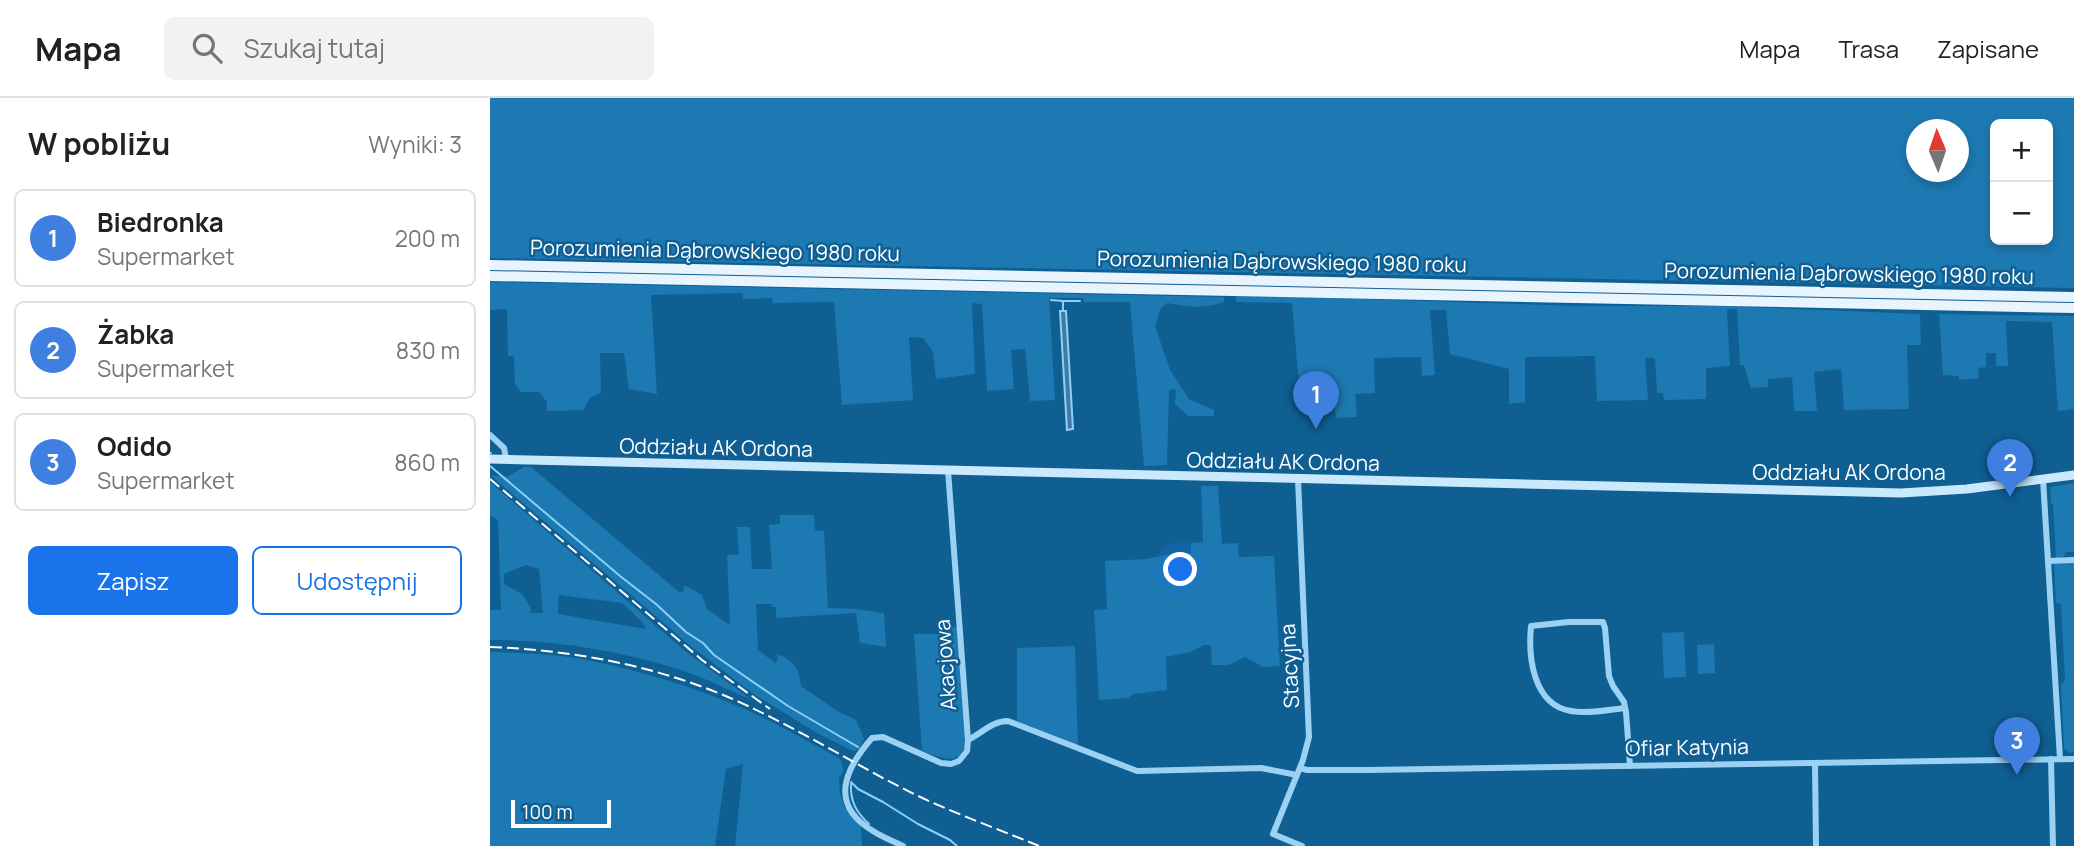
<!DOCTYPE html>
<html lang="pl">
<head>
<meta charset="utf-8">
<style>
  :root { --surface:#fff; --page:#f2f2f2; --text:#222; --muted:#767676; --line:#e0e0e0; --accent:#1a73e8 }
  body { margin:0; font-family:Manrope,sans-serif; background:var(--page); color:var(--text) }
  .controls { position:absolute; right:21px; top:21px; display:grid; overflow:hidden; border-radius:10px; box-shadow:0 4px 10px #0003 }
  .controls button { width:63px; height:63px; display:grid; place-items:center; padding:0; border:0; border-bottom:2px solid var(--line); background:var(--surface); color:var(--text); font:35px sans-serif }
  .compass { position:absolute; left:1416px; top:21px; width:63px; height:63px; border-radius:50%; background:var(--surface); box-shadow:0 4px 10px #0003; rotate:358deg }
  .scale { position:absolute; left:21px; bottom:18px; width:100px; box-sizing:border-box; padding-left:7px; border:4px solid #fff; border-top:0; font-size:19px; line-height:24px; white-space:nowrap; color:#fff; -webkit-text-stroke:5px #0f5f93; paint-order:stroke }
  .you { position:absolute; left:691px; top:472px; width:24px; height:24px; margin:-18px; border:5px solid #fff; border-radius:50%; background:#1a73e8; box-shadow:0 0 0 10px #1a73e833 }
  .badge { display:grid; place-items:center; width:46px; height:46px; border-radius:50%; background:var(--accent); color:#fff; font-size:23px; font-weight:700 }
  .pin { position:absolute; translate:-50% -58px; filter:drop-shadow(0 2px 4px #0008) }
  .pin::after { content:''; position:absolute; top:37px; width:24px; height:21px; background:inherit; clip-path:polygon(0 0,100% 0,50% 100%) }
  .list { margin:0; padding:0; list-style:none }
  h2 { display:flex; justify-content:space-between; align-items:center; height:91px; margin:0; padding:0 28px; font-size:30px }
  h2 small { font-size:23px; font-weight:400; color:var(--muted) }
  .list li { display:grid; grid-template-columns:46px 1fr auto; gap:21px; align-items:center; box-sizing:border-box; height:98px; margin:0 14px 14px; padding:0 14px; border:2px solid var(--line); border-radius:10px }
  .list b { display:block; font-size:26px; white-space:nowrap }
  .list p { margin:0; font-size:23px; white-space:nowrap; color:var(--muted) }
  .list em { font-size:23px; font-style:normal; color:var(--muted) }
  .actions { display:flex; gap:14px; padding:21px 28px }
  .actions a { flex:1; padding:16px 0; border:2px solid var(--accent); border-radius:10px; text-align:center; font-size:24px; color:var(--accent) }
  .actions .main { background:var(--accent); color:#fff }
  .icon { flex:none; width:38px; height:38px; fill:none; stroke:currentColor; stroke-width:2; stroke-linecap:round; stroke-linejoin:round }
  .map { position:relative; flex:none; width:1584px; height:748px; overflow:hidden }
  header { display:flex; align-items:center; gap:42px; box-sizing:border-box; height:98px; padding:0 35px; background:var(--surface); border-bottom:2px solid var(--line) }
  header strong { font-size:33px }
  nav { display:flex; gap:38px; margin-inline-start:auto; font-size:24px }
  .search { width:490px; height:63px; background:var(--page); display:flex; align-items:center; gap:18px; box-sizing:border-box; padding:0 24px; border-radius:10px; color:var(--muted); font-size:26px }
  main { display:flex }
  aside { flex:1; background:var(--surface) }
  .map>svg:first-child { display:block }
  .green { fill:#1d79b1; fill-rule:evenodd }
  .water { fill:#427ba1; stroke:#8cd0f8; stroke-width:2 }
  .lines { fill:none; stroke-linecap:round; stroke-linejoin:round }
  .stream { stroke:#8cd0f8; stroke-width:2 }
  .street { stroke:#9bd2f4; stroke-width:6 }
  .secondary { stroke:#cbe9fd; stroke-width:9 }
  .primary { stroke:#e8f5ff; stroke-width:10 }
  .rail { stroke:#fff; stroke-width:2; stroke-dasharray:12 5; stroke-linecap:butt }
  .labels { text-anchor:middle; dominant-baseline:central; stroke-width:5; stroke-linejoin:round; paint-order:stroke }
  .street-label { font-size:21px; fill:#fff; stroke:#0f5f93 }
</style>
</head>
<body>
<header>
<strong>Mapa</strong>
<div class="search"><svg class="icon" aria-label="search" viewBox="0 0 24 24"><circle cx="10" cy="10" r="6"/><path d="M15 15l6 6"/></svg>Szukaj tutaj</div>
<nav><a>Mapa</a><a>Trasa</a><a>Zapisane</a></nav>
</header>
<main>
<aside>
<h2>W pobliżu<small>Wyniki: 3</small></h2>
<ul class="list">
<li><span class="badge" style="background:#3f7fe0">1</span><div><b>Biedronka</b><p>Supermarket</p></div><em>200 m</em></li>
<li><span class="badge" style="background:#3f7fe0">2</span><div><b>Żabka</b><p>Supermarket</p></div><em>830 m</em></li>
<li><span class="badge" style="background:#3f7fe0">3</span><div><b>Odido</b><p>Supermarket</p></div><em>860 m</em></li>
</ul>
<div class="actions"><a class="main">Zapisz</a><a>Udostępnij</a></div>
</aside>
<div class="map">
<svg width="1584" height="748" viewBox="0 0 1584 748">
  <rect width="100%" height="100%" fill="#0f5f93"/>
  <g class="green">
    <path d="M0 0H1584V190L0 160ZM1558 26V142H1505V26ZM1426 32H1468V74H1426Z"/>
    <path d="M0 184 734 199V204C712 211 700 209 677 205L671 210 665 228 680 272 699 301 724 312V318H698L685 306 686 291 679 292 677 367 654 368 640 204H594L593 200H559L565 302 540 303 535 251 521 252 524 291 497 293 492 206 482 205 485 276 446 281 443 254 433 240 419 239 423 302 352 307 344 204 283 205 282 200 253 201 252 195 161 197 167 296 139 291 134 255H110L111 295 100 300 93 312 57 313V304L49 294H31L25 286 24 258H18L17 211 0 212Z"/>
    <path d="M746 197 1089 208H1236L1430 216 1431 247H1417L1419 311 1354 312 1351 271 1324 274 1327 313H1304L1302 279 1278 281V289L1261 290 1254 267H1250L1247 211H1237L1240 268 1216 270V301L1174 302 1173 295H1167L1165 260H1155L1158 302 1107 303 1105 258 1035 259V304L1019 306V271L960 256 956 212H940L945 277 932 278 931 259 884 260 885 295 865 296 867 319 846 320 845 309 811 311 802 205 746 204Z"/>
    <path d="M1449 216 1584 218V311L1568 313 1562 224 1516 223 1518 268H1506V255H1496V269L1488 270 1489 280 1469 282V278L1453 277Z"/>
    <path d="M34 369H41L189 494 194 493V487L212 497 217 511 240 527 237 457 249 456 247 429H260L262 471H282L279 427 290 426V417H324L325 432 334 433 338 510 366 511 394 515 396 549 370 545 366 515 286 520V509H282L281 506H266L268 552 285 565 288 562 287 556C304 562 309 570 311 588L347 613 366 622 374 641 369 651 363 653 327 635 265 597 202 549 0 377 17 379Z"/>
    <path d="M0 384 195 553 262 602C240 593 219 582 197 574 134 553 66 542 0 542V512H11L8 422 0 417ZM36 467 49 471 53 515H40L41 510 32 496 14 486V476ZM69 497 132 505 152 524 156 531 68 516Z"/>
    <path d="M1584 385V454H1576L1573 460H1566L1563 406 1561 405 1560 389Z"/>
    <path d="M711 388H728L732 446 748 445 749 459 784 458 790 568 773 569 755 559 739 567H722L721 547H714L700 554 676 559 677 592 643 596 638 600 609 602 604 512 617 511 615 463 657 461 685 455H701V445L713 444Z"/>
    <path d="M1584 465V654L1580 655 1574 650 1571 587 1575 582 1571 506 1566 505 1564 466Z"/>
    <path d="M468 529 476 640C472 671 453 660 432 653L424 536H450V530Z"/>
    <path d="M1194 534 1196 579 1174 580 1172 535Z"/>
    <path d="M1224 546 1225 575 1208 576 1207 547Z"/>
    <path d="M585 548 588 652 527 628V550Z"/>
    <path d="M0 554C34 555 68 556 102 563 161 575 220 594 274 620 300 633 325 647 350 661L354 672 349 680 350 695 354 708 371 729 372 748H245L253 666 236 671 225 748H0Z"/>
  </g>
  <path class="water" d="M570 213H576L583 331 577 332Z"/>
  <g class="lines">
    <g class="stream">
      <path d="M561 202 573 203V213"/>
      <path d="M574 203H590"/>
      <path d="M0 355H1"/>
      <path d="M0 368 130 478 166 506 196 534 213 545 224 557 298 608 368 649"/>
      <path d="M361 684 368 691 393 704 428 726 460 742 467 748"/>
      <path d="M361 686C360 703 366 714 379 726"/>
    </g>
    <g class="street">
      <path d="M0 337 14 350 16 361"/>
      <path d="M808 381 819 639 813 662 783 736 812 748"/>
      <path d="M1553 381 1570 661"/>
      <path d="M1558 463 1584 462"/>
      <path d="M1135 610C1118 612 1098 616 1081 613 1043 607 1038 559 1041 528L1079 524H1113L1115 530 1119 578 1123 588 1134 604 1136 614 1140 668"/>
      <path d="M478 642C492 635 502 623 518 623L647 673 771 670 807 677"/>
      <path d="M1561 661 1563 748"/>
      <path d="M1325 665 1326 748"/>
      <path d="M810 670 817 672H878L1584 661"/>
      <path d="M413 748C403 743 392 739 383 733 339 707 354 672 382 640L393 639 451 665 461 666 469 663 477 653 478 642 458 372"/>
    </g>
    <path class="secondary" d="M0 361 1411 395 1477 391 1584 377"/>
    <g class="primary">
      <path d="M0 167 1584 199"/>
      <path d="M0 178 1584 210"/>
    </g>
    <g class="rail">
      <path d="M0 381 212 562 280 611"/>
      <path d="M0 549C81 552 163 567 238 599 303 627 363 666 426 697 466 716 508 731 549 748"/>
    </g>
  </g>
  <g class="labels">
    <g class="street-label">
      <text transform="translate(225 152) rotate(1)">Porozumienia Dąbrowskiego 1980 roku</text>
      <text transform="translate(792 163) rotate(1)">Porozumienia Dąbrowskiego 1980 roku</text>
      <text transform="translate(1359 175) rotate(1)">Porozumienia Dąbrowskiego 1980 roku</text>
      <text transform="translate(226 349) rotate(1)">Oddziału AK Ordona</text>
      <text transform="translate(793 363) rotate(1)">Oddziału AK Ordona</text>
      <text x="1359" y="374">Oddziału AK Ordona</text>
      <text transform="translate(455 567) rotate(-94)">Akacjowa</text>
      <text transform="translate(799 568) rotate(-93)">Stacyjna</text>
      <text transform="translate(1197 649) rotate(-1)">Ofiar Katynia</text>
    </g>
  </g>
</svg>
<div class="controls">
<button>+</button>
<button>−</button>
</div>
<svg class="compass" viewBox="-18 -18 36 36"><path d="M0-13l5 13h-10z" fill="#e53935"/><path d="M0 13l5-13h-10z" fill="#767676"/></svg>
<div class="scale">100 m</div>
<div class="you"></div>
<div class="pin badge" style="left:826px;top:331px;background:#3f7fe0">1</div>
<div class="pin badge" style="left:1520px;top:399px;background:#3f7fe0">2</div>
<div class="pin badge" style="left:1527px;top:677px;background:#3f7fe0">3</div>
</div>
</main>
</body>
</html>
